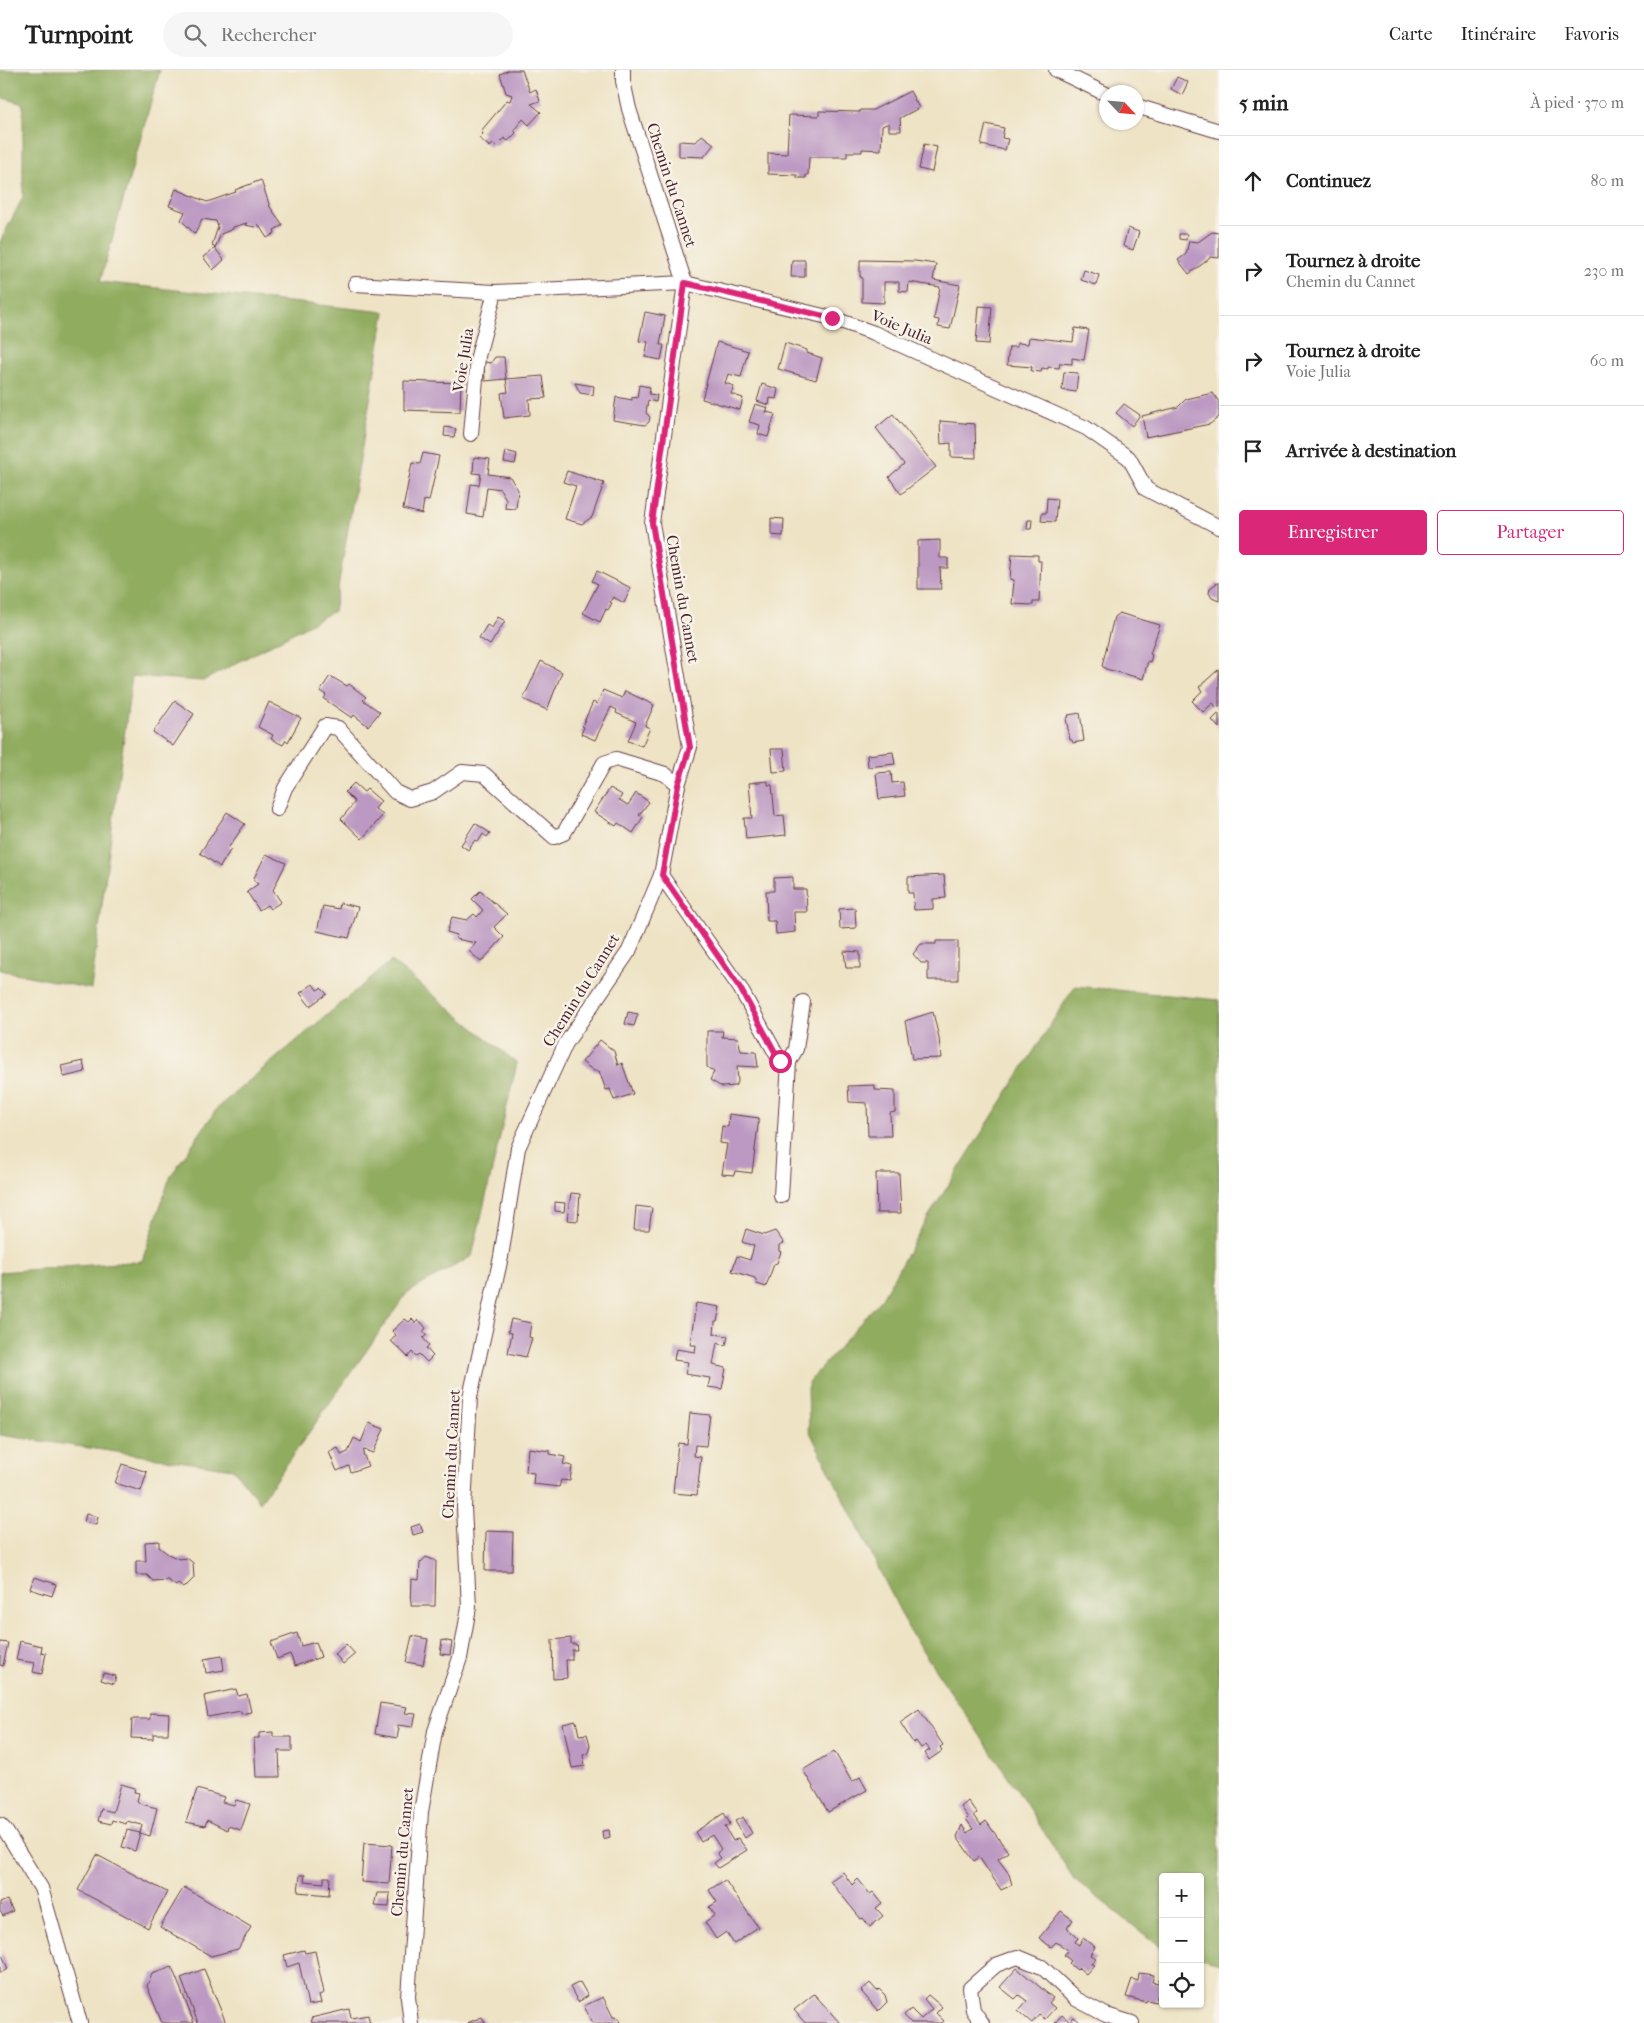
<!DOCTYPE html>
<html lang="fr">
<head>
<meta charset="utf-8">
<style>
  :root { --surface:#fff; --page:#f6f6f6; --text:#222; --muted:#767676; --line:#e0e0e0; --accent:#db2777 }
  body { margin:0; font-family:"IM FELL French Canon",serif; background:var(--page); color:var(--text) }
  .controls { position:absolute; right:15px; bottom:15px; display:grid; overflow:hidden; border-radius:5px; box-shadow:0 1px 4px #0004 }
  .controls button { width:45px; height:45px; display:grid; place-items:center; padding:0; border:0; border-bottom:1px solid var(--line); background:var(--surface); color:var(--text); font:25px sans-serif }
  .compass { position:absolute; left:1099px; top:15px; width:45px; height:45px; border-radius:50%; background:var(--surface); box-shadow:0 1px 4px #0004; rotate:116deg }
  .stop { position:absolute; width:15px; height:15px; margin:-11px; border:4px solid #db2777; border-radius:50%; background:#fff }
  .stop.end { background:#db2777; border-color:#fff; box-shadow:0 1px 5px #0008 }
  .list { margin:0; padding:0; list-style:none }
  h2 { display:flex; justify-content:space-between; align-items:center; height:65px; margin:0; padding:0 20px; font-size:21px }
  h2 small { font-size:16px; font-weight:400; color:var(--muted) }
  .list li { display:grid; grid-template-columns:32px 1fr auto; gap:15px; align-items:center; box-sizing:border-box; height:90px; padding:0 20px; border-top:1px solid var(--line) }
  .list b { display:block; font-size:19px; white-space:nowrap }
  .list p { margin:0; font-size:16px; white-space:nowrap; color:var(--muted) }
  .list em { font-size:16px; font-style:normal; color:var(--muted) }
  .actions { display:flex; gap:10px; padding:15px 20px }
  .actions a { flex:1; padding:11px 0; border:1px solid var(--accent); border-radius:5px; text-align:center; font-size:18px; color:var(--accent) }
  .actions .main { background:var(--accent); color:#fff }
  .icon { flex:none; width:28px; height:28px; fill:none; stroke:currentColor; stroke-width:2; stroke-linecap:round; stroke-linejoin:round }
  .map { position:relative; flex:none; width:1219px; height:1953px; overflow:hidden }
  header { display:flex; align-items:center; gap:30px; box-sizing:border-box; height:70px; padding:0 25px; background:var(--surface); border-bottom:1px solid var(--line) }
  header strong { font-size:24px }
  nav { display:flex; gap:28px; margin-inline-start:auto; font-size:18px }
  .search { width:350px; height:45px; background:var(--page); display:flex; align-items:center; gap:12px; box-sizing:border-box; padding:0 18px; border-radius:28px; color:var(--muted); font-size:19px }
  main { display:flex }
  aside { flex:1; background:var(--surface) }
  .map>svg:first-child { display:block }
  .forest { fill:#90ac5f; stroke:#6d6645 }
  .building { fill:#bc99c2 }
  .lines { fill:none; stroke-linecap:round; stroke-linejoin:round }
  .street-casing { stroke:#633c42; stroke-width:16 }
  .street { stroke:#fff; stroke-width:14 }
  .route { stroke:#db2777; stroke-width:6 }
  .labels { text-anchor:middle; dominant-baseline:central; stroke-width:5; stroke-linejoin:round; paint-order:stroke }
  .street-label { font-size:16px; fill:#4a1f2b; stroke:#f7f3e8 }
</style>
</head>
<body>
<header>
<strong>Turnpoint</strong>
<div class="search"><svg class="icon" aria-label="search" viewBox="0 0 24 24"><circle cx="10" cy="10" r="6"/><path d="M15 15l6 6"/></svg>Rechercher</div>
<nav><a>Carte</a><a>Itinéraire</a><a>Favoris</a></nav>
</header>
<main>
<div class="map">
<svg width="1219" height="1953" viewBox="0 0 1219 1953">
  <rect width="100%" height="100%" fill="#f7f3e8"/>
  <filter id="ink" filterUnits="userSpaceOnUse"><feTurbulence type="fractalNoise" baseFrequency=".02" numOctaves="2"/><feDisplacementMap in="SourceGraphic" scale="10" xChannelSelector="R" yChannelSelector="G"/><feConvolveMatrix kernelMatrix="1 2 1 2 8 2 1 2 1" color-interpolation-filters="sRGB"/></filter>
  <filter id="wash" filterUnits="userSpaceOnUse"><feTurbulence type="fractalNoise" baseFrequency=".0096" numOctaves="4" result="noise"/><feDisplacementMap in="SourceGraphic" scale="20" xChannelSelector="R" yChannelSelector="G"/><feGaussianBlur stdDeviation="1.12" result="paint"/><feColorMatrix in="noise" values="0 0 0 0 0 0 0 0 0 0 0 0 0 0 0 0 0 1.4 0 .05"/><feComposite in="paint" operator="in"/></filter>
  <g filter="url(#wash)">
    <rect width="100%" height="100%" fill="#eee3c5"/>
    <g class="forest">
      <path d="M0 0H160L100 212 385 242 334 541 203 611 132 606 91 919 0 900V172L23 127V34L0 27Z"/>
      <path d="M391 891 517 993 472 1186 407 1223 260 1432 233 1399 0 1365V1202L142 1191 170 1107 218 1037Z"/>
      <path d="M1075 916 1219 930V1893L1200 1888V1807H1163V1879L1074 1809 1015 1717 912 1565 809 1360 808 1313 882 1228 925 1152Z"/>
    </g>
    <g id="blocks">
      <g class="building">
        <path d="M509 0H522L530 22 536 19 540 31 531 34 541 42 529 55 523 49 514 60 516 63 508 71 504 68 496 76 493 74 490 77 479 68 483 64 481 61 507 30 510 31 512 25 506 23 500 4Z"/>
        <path d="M1177 7 1188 12 1182 25 1171 19Z"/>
        <path d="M910 21 919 38 900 48 901 61H889V53L882 56 881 80 862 79V82H847V87H809L808 105H806V108H797V105L768 104V83L787 84 789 45 819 46V41L860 42V40H873Z"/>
        <path d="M986 54 1004 58 1002 68 1008 69 1005 80 981 75Z"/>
        <path d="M702 65 714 74 704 87 679 86V71L696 72Z"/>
        <path d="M924 74 937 77 932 102 919 99Z"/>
        <path d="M261 110 270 137 283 155 274 160 275 163 267 168 258 154 255 157 245 155 247 153 233 157V159L221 164 215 178 224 190 213 200 203 187 215 178 212 175 218 157 216 151 202 149 195 164 181 150 185 142 169 136 176 119 207 132 236 122 235 120Z"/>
        <path d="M1128 158 1139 162 1133 180 1123 176Z"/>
        <path d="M1212 162 1219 163V188L1210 187 1209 189 1189 204 1178 190 1186 184 1189 171 1198 172Z"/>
        <path d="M1179 164H1187L1186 170 1179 169Z"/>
        <path d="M792 190H805V207H791Z"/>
        <path d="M860 190 915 191 936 194 933 210 960 215 950 259 938 257 939 250 934 249 940 217 909 212 908 222 899 221V212H884V233L862 232V207H860Z"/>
        <path d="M1084 200 1099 205 1096 215 1081 210Z"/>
        <path d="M979 236 992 237 989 274 976 273Z"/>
        <path d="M645 242 665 246 660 275H664L661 290 645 287 648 272 639 271Z"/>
        <path d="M1075 258 1089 260 1084 290 1072 288V294L1060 293 1059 298 1048 297V299L1042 298 1041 302 1031 301 1032 297 1007 295 1009 277H1017V273L1028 274 1029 267 1073 272Z"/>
        <path d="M717 272 748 281 741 307 728 304 725 313 734 316 731 324 743 328 740 340 702 329Z"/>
        <path d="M785 273 807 280V283L822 288 816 310 778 299Z"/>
        <path d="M495 287H504L506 309 485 311 484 292 491 293Z"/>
        <path d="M1064 302 1078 303 1076 322 1062 320Z"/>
        <path d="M543 306 546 328 529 329 530 345 504 348 501 323 508 322 506 309Z"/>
        <path d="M404 311 461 313 460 342 404 340Z"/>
        <path d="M575 313 594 316 593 325 580 323Z"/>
        <path d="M762 314 778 319 776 329 770 328 769 335 757 331Z"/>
        <path d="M639 315 650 317 649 324 657 325 656 332 648 330 646 343 650 347 649 352 645 355 613 350 616 327 632 330V327L637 328Z"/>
        <path d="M1213 323 1219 332V347L1210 354 1146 367 1142 346 1178 337 1186 329Z"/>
        <path d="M755 334 768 338 766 342 775 344 768 367 758 364 760 355 749 352Z"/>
        <path d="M1124 334 1140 345 1132 356 1116 343Z"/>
        <path d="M893 344 936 397 901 424 889 407 904 394 876 358Z"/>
        <path d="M940 351 975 354 976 388 951 387V373L941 374Z"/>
        <path d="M445 357 456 359 454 367 444 366Z"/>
        <path d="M506 381 517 384 515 394 504 392Z"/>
        <path d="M423 383 439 386 429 431 424 430 422 444 403 439 412 393 420 394Z"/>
        <path d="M474 387 490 389 488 404 510 407 518 420 516 439 505 438 506 429 500 419 487 417 483 447 467 444 471 414 479 415 481 404 473 403Z"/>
        <path d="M567 401 604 413 592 447 582 454 565 449 576 416 563 412Z"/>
        <path d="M1047 428 1057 429 1055 452 1041 451 1042 443H1046Z"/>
        <path d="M771 448 784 449 783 466 771 465Z"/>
        <path d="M1028 450H1032L1031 459H1027Z"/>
        <path d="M940 470V488H948V498H940L941 519H918V471Z"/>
        <path d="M1012 484 1038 485V491H1041L1039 532H1033V535L1012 534 1014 510 1010 509Z"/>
        <path d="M597 501 631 518 624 533 613 527 610 532 612 533 608 540 606 539 600 552 583 543 598 514 592 511Z"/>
        <path d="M1217 513H1219V531L1212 528 1209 523 1210 518Z"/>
        <path d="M1119 543 1160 555 1150 584 1152 585 1150 592 1148 591 1143 609 1106 599 1102 596 1114 547Z"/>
        <path d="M498 547 505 551 490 575 479 568 487 555 492 558Z"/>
        <path d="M541 591 562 602 547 640 523 629Z"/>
        <path d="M1219 599V636L1217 638 1213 633 1203 642 1192 631 1202 621 1199 617Z"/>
        <path d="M330 606 347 616 349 614 366 627 363 630 380 642 368 656 354 645 352 648 324 629 326 625 320 621Z"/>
        <path d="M603 620 622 628 625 621 654 635 645 656 650 658 642 676 628 671 636 652 616 643 617 640 611 637 595 670 581 664 584 657 582 656 593 632 597 634Z"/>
        <path d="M175 631 194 644 173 676 153 662Z"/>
        <path d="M269 632 301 648 288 672 286 670 283 675 271 669 273 665 258 657Z"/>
        <path d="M1080 643 1084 671 1073 673 1072 670H1070L1066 648 1069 647 1068 645Z"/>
        <path d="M1219 643V658L1212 650Z"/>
        <path d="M771 679H784L786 701 773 702Z"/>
        <path d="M893 682 895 694 868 697 867 685Z"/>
        <path d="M891 702 892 713 903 712 905 726 879 729 876 703Z"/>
        <path d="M768 711V715H772L775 746 784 745 786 765 746 769 744 748H752L749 713Z"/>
        <path d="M354 713 364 722 367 719 381 731 375 739 383 745 362 769 341 749 355 732 345 722Z"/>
        <path d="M610 718 622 725 619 730 628 735 636 723 649 732 639 745 643 747 633 763 618 753 616 756 594 742Z"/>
        <path d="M227 742 245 754 229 777 231 779 220 797 200 783Z"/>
        <path d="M475 753 490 763 487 767 483 764 478 772 475 770 468 780 461 775Z"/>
        <path d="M266 784 286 793 273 820 281 832 270 839 267 835 259 840 247 822 258 814 253 810Z"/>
        <path d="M944 805 946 828 933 829V839L914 840 913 823H908V807Z"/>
        <path d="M793 807V819H806L807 842H794L795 862 776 864 775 851H767L766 821H774V808Z"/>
        <path d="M480 821 507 844 494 857 504 867 481 892 469 881 476 873 456 869 457 865 447 862 452 847 467 850 474 844 477 847 483 840 472 829Z"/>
        <path d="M340 833 358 837 349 868 317 861 323 836 339 839Z"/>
        <path d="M855 838 856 858 840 859 839 839Z"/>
        <path d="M936 871H958V910H928V893H921L913 884 921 874H936Z"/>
        <path d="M844 881 860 882V898H846Z"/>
        <path d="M313 914 317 920 321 918 327 924 310 936 300 923Z"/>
        <path d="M628 942 638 944 634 956 625 954Z"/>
        <path d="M933 942 939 968 941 988 912 989 905 951Z"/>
        <path d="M707 961H723L722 967 738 968 741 981 756 982 758 997 737 996 738 1012 735 1016 722 1017 710 1010 714 1002 707 997Z"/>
        <path d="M600 970 614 981 618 995 622 993 633 1024 614 1030 610 1019 606 1020 599 1001H594L582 992Z"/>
        <path d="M83 991 85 1002 64 1007 61 996Z"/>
        <path d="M875 1015V1020L895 1021V1042L890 1043 891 1066H868L867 1033 849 1032 848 1016Z"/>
        <path d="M729 1044 759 1048 752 1103 735 1101 734 1105 722 1104 727 1074 720 1073 722 1056 728 1057Z"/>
        <path d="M876 1103H899L901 1143H877Z"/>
        <path d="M571 1123 580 1124 578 1151 567 1150Z"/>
        <path d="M555 1132 565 1133 564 1142 555 1141Z"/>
        <path d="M636 1136 652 1138 649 1160H634Z"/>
        <path d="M746 1159 764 1165 775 1161 784 1173 779 1175V1181L781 1182 777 1193 774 1194 766 1217 757 1214 755 1208 732 1201 737 1186 750 1190 754 1176 742 1172Z"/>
        <path d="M696 1233 720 1237 717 1251H715L714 1264 728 1266 726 1275 717 1273 713 1295 726 1298 722 1319 708 1317 710 1308 685 1304 688 1292 674 1290 676 1279 695 1282 696 1275H690Z"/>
        <path d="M405 1249 409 1252 412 1249 415 1253 419 1250 426 1258 423 1262 427 1265 423 1268 429 1275 426 1278 433 1286 427 1292 419 1284 416 1286 412 1282 408 1287 391 1271 396 1265 392 1261Z"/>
        <path d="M511 1249 531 1253 529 1267 532 1268 526 1287 508 1283 512 1263 508 1262Z"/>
        <path d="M690 1343 710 1345 706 1376 695 1375 694 1386 701 1387 697 1425 673 1423 678 1373 687 1374Z"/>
        <path d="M369 1353 384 1359 373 1383 364 1380 363 1383 368 1396 351 1402 349 1396 337 1401 329 1382 338 1378 341 1385 348 1382 354 1368 361 1372Z"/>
        <path d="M528 1378 550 1381V1384L565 1387 563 1394 572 1396 570 1411 561 1410 559 1417 533 1414 534 1403 526 1402Z"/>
        <path d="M122 1394 147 1402 141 1421 115 1413Z"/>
        <path d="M86 1444 98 1447 96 1455 84 1452Z"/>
        <path d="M420 1454 423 1462 413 1465 411 1457Z"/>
        <path d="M486 1461 513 1462 512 1501H485Z"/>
        <path d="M159 1471V1477L168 1484 179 1489 187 1488 193 1493 194 1508 184 1518 178 1514 176 1516 168 1510 153 1511 147 1505H136V1491H146L145 1472Z"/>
        <path d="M426 1487 436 1491 435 1536H411L412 1509 419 1510 420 1493Z"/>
        <path d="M34 1507 56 1514 52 1526 30 1519Z"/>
        <path d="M297 1563 301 1576 316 1572 321 1587 295 1596 290 1584 277 1589 271 1572Z"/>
        <path d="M412 1566 428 1569 423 1595 406 1592Z"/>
        <path d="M571 1568V1574H576L577 1580H572V1590H566L567 1608 553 1609 552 1570Z"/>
        <path d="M442 1570 452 1572 450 1585 440 1584Z"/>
        <path d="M20 1571 42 1576 41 1582 46 1583 42 1604 33 1602 35 1593 16 1590Z"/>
        <path d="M0 1572 8 1573 3 1596 0 1595Z"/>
        <path d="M346 1574 355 1584 343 1594 335 1584Z"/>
        <path d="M222 1586 224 1600 206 1603 204 1589Z"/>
        <path d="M103 1603 116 1606 114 1614 101 1610Z"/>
        <path d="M236 1619 238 1626 247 1624 251 1642 241 1644V1641L208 1647 204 1626Z"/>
        <path d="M380 1633 407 1637 405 1643 416 1644 413 1657 397 1655V1657L399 1658 397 1668 375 1664Z"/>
        <path d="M919 1639 943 1675 940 1677 942 1681 929 1690 925 1683 930 1680 926 1675 921 1678 916 1671 913 1673 900 1652Z"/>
        <path d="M150 1643 169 1644 168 1664H153V1669L131 1668 132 1649H150Z"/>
        <path d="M576 1651 579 1665 587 1664 590 1675 588 1684 583 1685 585 1696 572 1698 563 1654Z"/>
        <path d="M273 1662V1667H292V1681H279L280 1707H256L254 1668H259V1663Z"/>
        <path d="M834 1681 852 1712 860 1707 867 1720 828 1742 803 1700Z"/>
        <path d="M121 1714 135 1718 134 1722 139 1723 137 1731 141 1734 157 1738 150 1766 140 1763 142 1755 127 1751 126 1754 112 1750 111 1754 98 1751 101 1739 113 1742Z"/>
        <path d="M197 1719 224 1727 222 1732 234 1735 236 1730 250 1734 241 1760 228 1756 227 1760 207 1750 205 1756 186 1752Z"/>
        <path d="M968 1731 977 1743 974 1745 981 1755 986 1751 1008 1782 998 1789 1009 1804 1012 1815 1001 1820 979 1787 974 1791 957 1767 962 1755 967 1763 973 1759 966 1749 969 1748 961 1737Z"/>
        <path d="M724 1743 730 1754 725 1757 733 1771 738 1768 747 1780 718 1798 714 1793 721 1788 717 1783 721 1779 712 1765 701 1772 695 1762Z"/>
        <path d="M743 1747 752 1763 745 1768 735 1751Z"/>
        <path d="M127 1760 140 1763 135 1781 122 1777Z"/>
        <path d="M609 1760 610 1767 603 1769 602 1761Z"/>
        <path d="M364 1773 392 1775 389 1814 361 1812Z"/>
        <path d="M97 1785 167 1822 148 1858 78 1820Z"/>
        <path d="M843 1802 852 1815 858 1809 870 1824 873 1822 882 1833 876 1838 883 1846 870 1857 863 1848 861 1849 830 1811Z"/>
        <path d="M300 1805H305L304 1811 324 1813V1807H330L329 1825 298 1822Z"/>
        <path d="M725 1810 758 1857 734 1874 726 1862 716 1869 705 1852 715 1845 709 1837 717 1832 709 1820Z"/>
        <path d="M184 1817 251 1857 238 1879 211 1886 160 1857Z"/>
        <path d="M377 1823H390L389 1837 374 1836Z"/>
        <path d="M7 1830 13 1841 3 1846 0 1841V1833Z"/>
        <path d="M1061 1841 1073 1850 1067 1858 1078 1868 1075 1872 1079 1875 1083 1868 1095 1877 1090 1885 1096 1888 1091 1894 1094 1895 1086 1904 1079 1898 1077 1900 1069 1893 1071 1891 1064 1885 1068 1880 1056 1872 1051 1877 1039 1868Z"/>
        <path d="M0 1880 8 1899 0 1903Z"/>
        <path d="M304 1880 305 1883 315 1881 324 1923 319 1925 321 1933 308 1935 299 1893 287 1897 284 1885Z"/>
        <path d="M172 1897 194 1953H162L147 1916 152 1904Z"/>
        <path d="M1017 1898 1053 1928 1049 1933 1055 1938 1045 1949 1039 1945 1032 1953 1018 1941 1027 1931 1019 1925 1015 1929 1000 1917Z"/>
        <path d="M204 1899 226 1953H198L181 1908Z"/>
        <path d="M1139 1903 1154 1905 1152 1912 1158 1913 1159 1909 1163 1910V1927L1157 1926 1156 1932 1147 1930 1146 1932 1126 1927 1132 1909 1138 1911Z"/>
        <path d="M580 1912 588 1926 578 1932 570 1917Z"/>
        <path d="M870 1913 877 1921 879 1919 885 1925 887 1932 878 1941 861 1921Z"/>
        <path d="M814 1924 840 1953H805L794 1940Z"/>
        <path d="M928 1925 942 1937 936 1943 944 1951 942 1953H911L904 1945 911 1939 921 1949 932 1939 924 1929Z"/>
        <path d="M603 1927 613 1947 619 1948 621 1953H592L584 1936Z"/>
        <path d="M349 1939 351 1948 368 1945 370 1953H312L311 1948Z"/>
        <path d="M1062 1945 1070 1952 1074 1947 1081 1953H1055Z"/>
        <path d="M482 1947 485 1953H467Z"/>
      </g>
    </g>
  </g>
  <g filter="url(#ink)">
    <use href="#blocks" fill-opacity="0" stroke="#633c42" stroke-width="1"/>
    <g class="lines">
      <g class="street-casing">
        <g id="street">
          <path d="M1056 0 1106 24"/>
          <path d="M1136 36 1219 61"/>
          <path d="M355 214 495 222"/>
          <path d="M471 364 478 286 495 222 685 213 832 248 874 263 1086 358 1129 388 1146 419 1219 457"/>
          <path d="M277 739 285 718 325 656 338 658 395 722 410 729 433 722 462 702 484 704 554 767 564 763 604 693 616 689 665 704 678 715"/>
          <path d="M661 805 740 918 780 991 789 992"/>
          <path d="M781 1126 789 992 796 979 803 932"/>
          <path d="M0 1755 5 1760 41 1818 80 1953"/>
          <path d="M411 1953 408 1927 421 1742 435 1661 460 1588 469 1537 464 1437 470 1327 501 1187 518 1078 566 973 629 881 661 805 678 715 690 677 652 453 685 213 629 39 623 11V0"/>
          <path d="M982 1953 973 1940 970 1918 996 1895 1018 1887 1042 1897 1076 1929 1106 1945 1132 1953"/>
        </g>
      </g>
      <use href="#street" class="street"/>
    </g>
  </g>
  <g class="lines" filter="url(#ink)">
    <path class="route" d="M780 991 740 918 662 805 678 715 690 677 652 453 685 213 832 248"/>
  </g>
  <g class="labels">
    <g class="street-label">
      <text transform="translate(672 115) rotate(72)">Chemin du Cannet</text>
      <text transform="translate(902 257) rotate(23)">Voie Julia</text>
      <text transform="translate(463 290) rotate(-81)">Voie Julia</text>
      <text transform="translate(683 529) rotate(80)">Chemin du Cannet</text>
      <text transform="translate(581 920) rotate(-58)">Chemin du Cannet</text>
      <text transform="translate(451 1384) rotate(-87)">Chemin du Cannet</text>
      <text transform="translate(402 1782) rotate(-85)">Chemin du Cannet</text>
    </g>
  </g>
</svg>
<div class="controls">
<button>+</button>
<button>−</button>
<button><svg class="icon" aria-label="locate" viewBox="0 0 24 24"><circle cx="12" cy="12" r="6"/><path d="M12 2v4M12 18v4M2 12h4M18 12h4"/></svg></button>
</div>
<svg class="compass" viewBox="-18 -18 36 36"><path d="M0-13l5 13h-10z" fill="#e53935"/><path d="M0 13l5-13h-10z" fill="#767676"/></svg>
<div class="stop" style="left:780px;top:991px"></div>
<div class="stop end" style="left:832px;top:248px"></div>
</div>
<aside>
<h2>5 min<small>À pied · 370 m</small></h2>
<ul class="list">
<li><svg class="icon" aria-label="ahead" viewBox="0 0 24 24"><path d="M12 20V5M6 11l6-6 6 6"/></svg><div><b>Continuez</b></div><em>80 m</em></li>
<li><svg class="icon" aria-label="right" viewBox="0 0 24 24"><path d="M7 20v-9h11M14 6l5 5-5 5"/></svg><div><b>Tournez à droite</b><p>Chemin du Cannet</p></div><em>230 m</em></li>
<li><svg class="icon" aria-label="right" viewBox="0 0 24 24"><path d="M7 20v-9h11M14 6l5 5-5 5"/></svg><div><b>Tournez à droite</b><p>Voie Julia</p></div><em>60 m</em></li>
<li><svg class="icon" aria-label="arrive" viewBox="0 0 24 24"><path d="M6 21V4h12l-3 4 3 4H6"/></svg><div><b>Arrivée à destination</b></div></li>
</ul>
<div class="actions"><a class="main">Enregistrer</a><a>Partager</a></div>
</aside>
</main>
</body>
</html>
